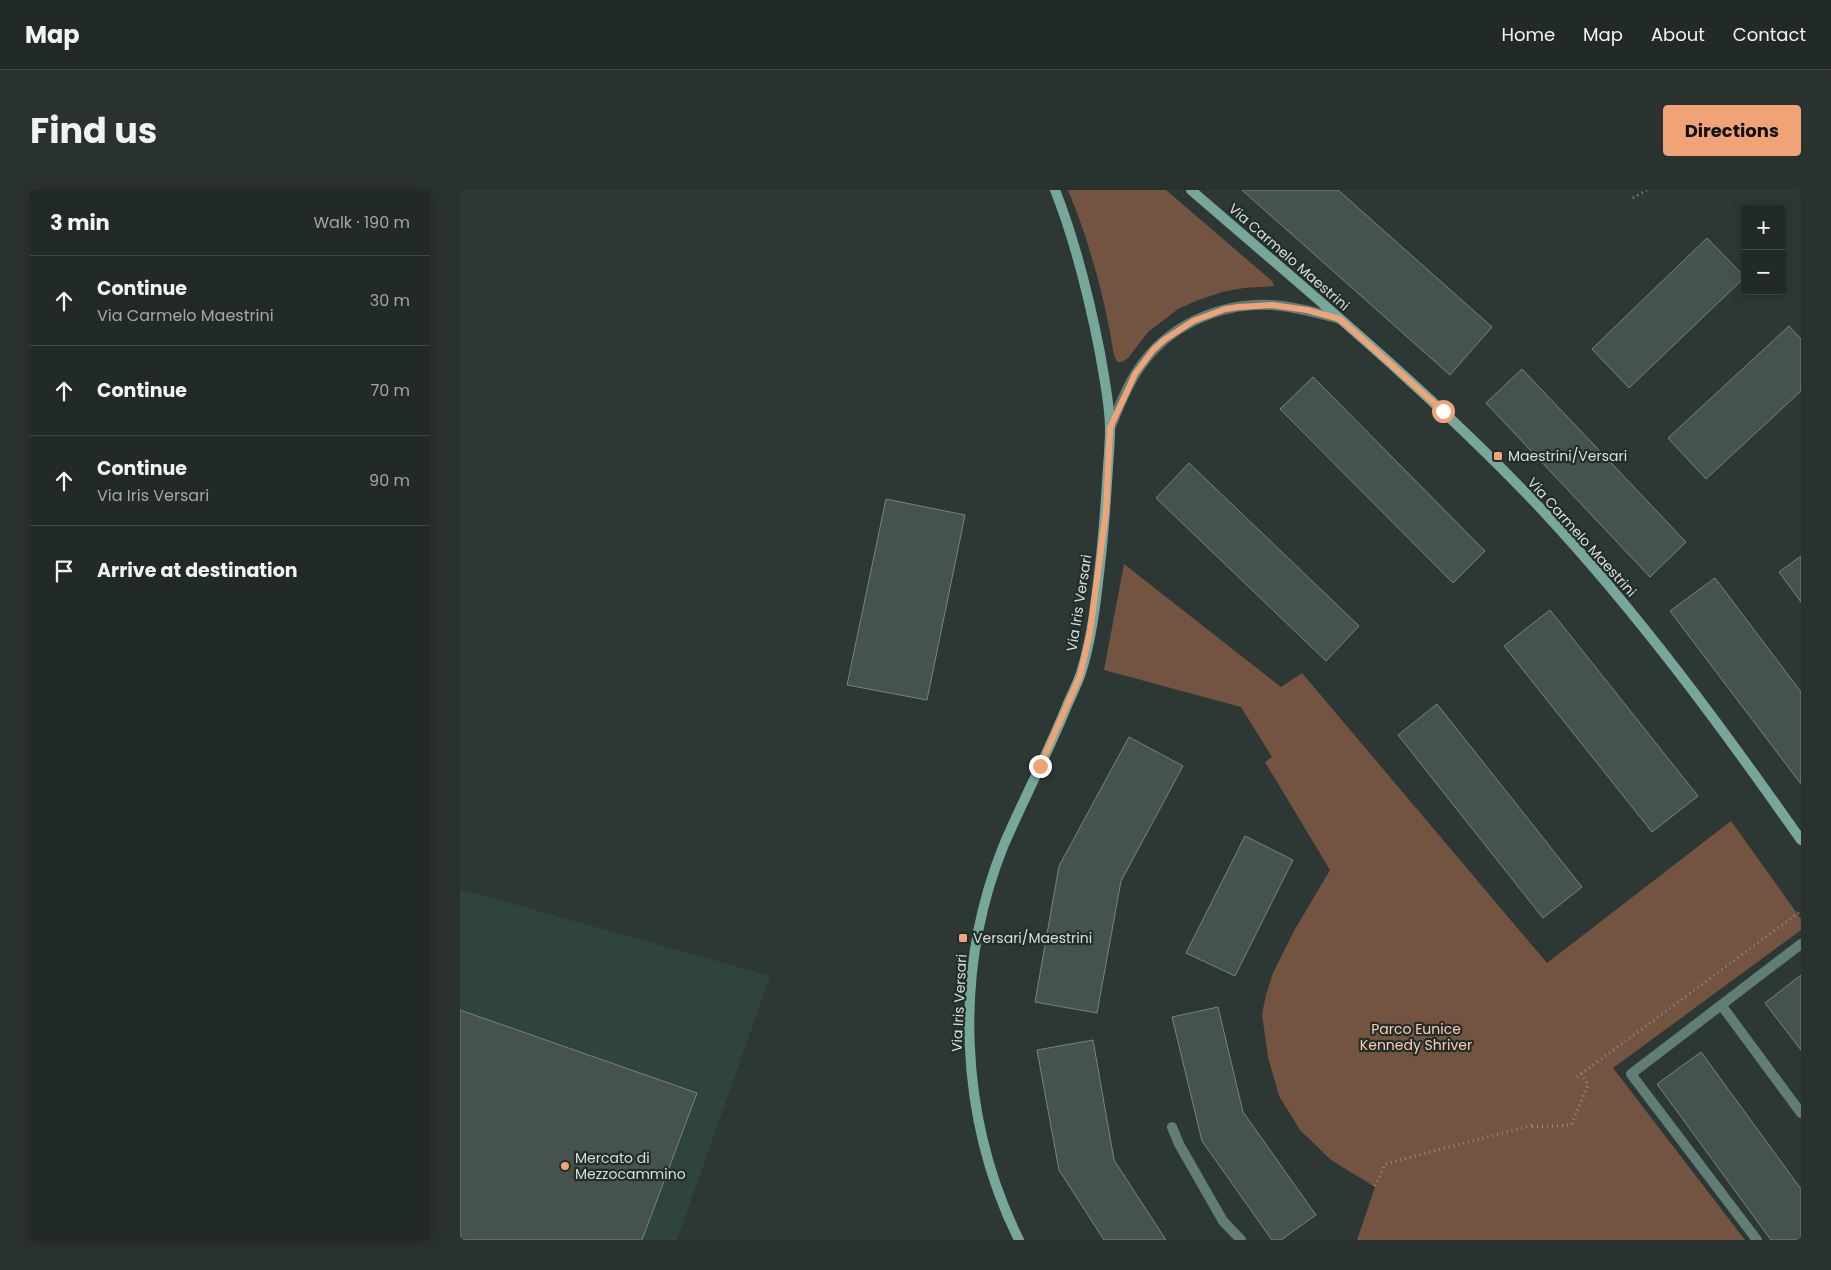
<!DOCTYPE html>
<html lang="en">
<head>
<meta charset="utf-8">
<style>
  :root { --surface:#222a28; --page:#2a3230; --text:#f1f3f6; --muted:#a2a7a8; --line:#3f4645; --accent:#efa376 }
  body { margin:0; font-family:Poppins,sans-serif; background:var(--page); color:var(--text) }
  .controls { position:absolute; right:15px; top:15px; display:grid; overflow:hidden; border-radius:5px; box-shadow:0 2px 12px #0003 }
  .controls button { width:45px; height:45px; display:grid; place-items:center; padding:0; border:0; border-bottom:1px solid var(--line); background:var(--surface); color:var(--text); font:25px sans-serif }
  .stop { position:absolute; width:15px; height:15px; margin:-11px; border:4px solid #efa376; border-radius:50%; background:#fff }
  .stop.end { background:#efa376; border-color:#fff; box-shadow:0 1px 5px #0008 }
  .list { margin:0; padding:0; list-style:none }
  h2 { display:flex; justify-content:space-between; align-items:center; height:65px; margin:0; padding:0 20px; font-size:21px }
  h2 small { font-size:16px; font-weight:400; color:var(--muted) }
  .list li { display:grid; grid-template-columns:32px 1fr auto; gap:15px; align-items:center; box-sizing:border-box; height:90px; padding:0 20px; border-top:1px solid var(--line) }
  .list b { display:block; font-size:19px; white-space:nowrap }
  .list p { margin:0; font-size:16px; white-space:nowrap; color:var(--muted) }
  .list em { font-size:16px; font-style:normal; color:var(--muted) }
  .icon { flex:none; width:28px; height:28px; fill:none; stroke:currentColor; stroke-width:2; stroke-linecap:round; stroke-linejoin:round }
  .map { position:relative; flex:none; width:1341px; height:1050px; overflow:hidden; border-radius:5px }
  header { display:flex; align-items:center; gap:30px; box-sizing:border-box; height:70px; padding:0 25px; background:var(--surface); border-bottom:1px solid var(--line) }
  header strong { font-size:24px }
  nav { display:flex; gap:28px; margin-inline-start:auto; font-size:18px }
  .intro { display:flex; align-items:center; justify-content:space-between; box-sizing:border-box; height:120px; padding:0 30px }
  h1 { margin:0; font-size:35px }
  .button { padding:12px 22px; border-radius:5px; background:var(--accent); color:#111; font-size:18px; font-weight:700 }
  main { display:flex; gap:30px; padding:0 30px }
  aside { flex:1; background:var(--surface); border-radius:5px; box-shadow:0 2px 12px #0003 }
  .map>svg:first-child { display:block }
  .built { fill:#30443e }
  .green { fill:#735441 }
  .building { fill:#45524e; stroke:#76837f }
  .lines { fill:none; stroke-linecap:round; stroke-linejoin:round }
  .path { stroke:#88918e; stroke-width:3; stroke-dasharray:1 4; stroke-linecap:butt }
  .lane { stroke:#607e76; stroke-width:10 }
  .street { stroke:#607e76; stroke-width:10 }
  .secondary { stroke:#76a79a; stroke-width:10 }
  .route { stroke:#efa376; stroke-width:6 }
  .poi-dot { fill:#efa376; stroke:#232e2b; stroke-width:2 }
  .labels { text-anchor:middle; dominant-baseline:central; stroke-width:4.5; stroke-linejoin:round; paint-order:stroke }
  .street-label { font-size:14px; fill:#d8dfdd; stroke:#232e2b }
  .poi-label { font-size:14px; fill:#d8dfdd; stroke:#232e2b; text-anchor:start }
  .park-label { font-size:14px; fill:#fecdb2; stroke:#232e2b }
</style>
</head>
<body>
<header>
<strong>Map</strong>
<nav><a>Home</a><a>Map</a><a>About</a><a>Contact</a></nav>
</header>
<div class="intro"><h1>Find us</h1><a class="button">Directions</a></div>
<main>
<aside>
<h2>3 min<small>Walk · 190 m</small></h2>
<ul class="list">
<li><svg class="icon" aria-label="ahead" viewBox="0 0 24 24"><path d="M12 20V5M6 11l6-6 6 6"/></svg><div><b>Continue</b><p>Via Carmelo Maestrini</p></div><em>30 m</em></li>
<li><svg class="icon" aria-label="ahead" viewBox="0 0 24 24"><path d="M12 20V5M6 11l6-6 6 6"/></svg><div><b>Continue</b></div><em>70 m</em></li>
<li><svg class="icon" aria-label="ahead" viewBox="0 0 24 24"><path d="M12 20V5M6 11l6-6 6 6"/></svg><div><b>Continue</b><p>Via Iris Versari</p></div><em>90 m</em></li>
<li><svg class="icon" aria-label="arrive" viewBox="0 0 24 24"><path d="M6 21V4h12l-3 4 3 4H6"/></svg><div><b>Arrive at destination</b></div></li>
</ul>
</aside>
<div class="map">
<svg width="1341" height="1050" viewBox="0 0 1341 1050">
  <rect width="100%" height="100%" fill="#2d3835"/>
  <path class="built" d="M0 699 310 786 217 1050H0Z"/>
  <g class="green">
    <path d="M608 0H706L812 91 814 96 784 98 762 102 736 111 718 119 688 142 668 168 662 172H657L654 165C645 109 630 53 608 0Z"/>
    <path d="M664 374 821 497 842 483 1087 773 1271 631 1341 729V740L1153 878 1285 1050H897L915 997 871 970 840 940 819 906 808 867 802 824 806 805 813 783 834 741 870 680 805 572 812 567 781 517 644 480Z"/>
  </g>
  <g class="building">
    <path d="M782 0H878L1032 137 990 185Z"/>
    <path d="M1247 48 1285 87 1169 198 1132 159Z"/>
    <path d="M1329 136 1341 149V201L1246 289 1208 248Z"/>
    <path d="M1062 179 1226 352 1190 387 1026 213Z"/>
    <path d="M853 187 1025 361 993 393 820 219Z"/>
    <path d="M729 273 899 436 866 471 696 308Z"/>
    <path d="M426 309 505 325 467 510 387 495Z"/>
    <path d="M1341 366V412L1319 382Z"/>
    <path d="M1255 388 1341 502V594L1210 421Z"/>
    <path d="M1090 420 1238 606 1192 642 1044 456Z"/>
    <path d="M977 514 1122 697 1083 728 938 545Z"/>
    <path d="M669 547 723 576 661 691 637 823 575 812 599 676Z"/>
    <path d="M785 646 833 670 775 786 726 763Z"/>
    <path d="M1341 785V860L1305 813Z"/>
    <path d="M758 817 783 922 856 1025 821 1050H812L742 951 712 827Z"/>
    <path d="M0 820 237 903 182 1050H0Z"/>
    <path d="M633 850 654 970 706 1050H644L599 980 577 860Z"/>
    <path d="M1241 862 1341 999V1050H1311L1197 894Z"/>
  </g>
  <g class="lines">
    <g class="path">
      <path d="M1173 8 1187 0"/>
      <path d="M1117 887 1341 721"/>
      <path d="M1072 937 1111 935 1128 895 1121 883"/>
      <path d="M915 996 925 974 1073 935"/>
    </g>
    <g class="lane">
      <path d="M1262 816 1341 923"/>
      <path d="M712 937 719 954 763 1031 781 1050"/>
      <path d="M1297 1050 1171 884 1341 754"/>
    </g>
    <path class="street" d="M650 238C658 220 665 200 676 183 705 136 759 112 813 115 836 117 858 123 880 129"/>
    <g class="secondary">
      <path d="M731 0C851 104 974 205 1083 321 1178 423 1261 536 1341 650"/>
      <path d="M559 1050C499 929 493 782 543 657 563 610 587 565 606 518 611 506 617 495 621 483 632 448 636 411 640 375 644 342 646 310 648 277 649 264 650 251 650 239 650 214 644 188 640 163 629 107 616 53 595 0"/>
    </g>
  </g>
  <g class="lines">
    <path class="route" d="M580 576 620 486 630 442 646 321 650 238 675 184 693 160 704 150 733 131 765 119 779 117 812 115 847 120 880 129 983 221"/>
  </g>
  <g class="poi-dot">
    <rect x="1033" y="261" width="10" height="10" rx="2.5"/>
    <rect x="498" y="743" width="10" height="10" rx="2.5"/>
    <circle cx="105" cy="976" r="5"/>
  </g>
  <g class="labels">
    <g class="street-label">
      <text transform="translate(829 67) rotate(41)">Via Carmelo Maestrini</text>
      <text transform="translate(1122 347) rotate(48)">Via Carmelo Maestrini</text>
      <text transform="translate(619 413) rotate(-81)">Via Iris Versari</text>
      <text transform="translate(499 813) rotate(-87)">Via Iris Versari</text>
    </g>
    <g class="poi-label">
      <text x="1048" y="266">Maestrini/Versari</text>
      <text x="513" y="748">Versari/Maestrini</text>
      <text x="115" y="968">Mercato di<tspan x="115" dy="16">Mezzocammino</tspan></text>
    </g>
    <g class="park-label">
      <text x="956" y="839">Parco Eunice<tspan x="956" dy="16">Kennedy Shriver</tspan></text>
    </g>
  </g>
</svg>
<div class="controls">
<button>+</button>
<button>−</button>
</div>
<div class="stop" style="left:983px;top:221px"></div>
<div class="stop end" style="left:580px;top:576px"></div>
</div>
</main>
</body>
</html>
